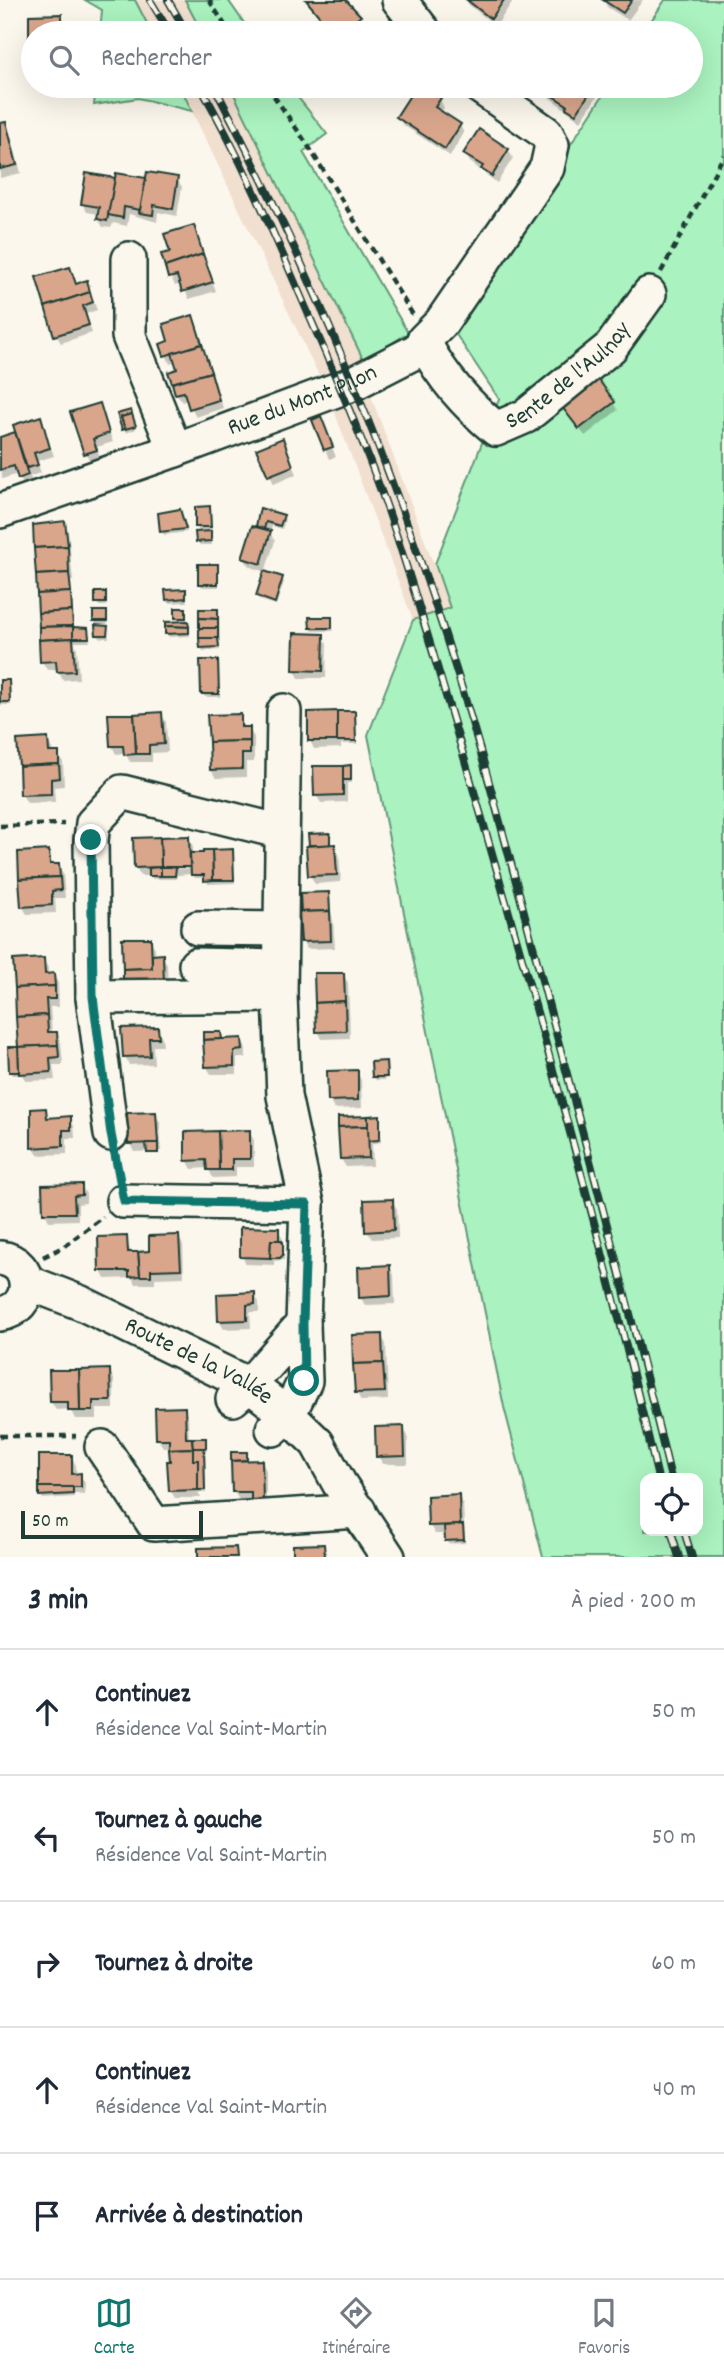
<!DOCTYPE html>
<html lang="fr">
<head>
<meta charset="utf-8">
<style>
  :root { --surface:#fff; --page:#f2f2f3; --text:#1f2937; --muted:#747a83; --line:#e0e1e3; --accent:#0f766e }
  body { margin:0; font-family:Dekko,sans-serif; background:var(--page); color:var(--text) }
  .controls { position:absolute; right:21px; bottom:21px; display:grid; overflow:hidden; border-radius:14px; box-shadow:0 7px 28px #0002 }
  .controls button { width:63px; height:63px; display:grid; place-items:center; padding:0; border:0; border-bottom:2px solid var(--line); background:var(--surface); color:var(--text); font:35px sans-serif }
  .scale { position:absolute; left:21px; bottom:18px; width:182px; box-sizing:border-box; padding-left:7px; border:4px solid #1f3d34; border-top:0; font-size:19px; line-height:24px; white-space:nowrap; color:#1f3d34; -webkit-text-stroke:5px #fbf7ec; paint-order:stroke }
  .stop { position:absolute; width:21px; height:21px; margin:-16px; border:5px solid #0f766e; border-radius:50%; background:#fff }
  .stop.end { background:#0f766e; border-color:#fff; box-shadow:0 2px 7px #0008 }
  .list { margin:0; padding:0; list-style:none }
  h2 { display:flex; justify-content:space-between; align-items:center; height:91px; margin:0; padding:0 28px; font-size:30px }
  h2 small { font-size:23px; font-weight:400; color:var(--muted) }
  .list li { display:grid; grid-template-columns:46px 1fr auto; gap:21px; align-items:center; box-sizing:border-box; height:126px; padding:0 28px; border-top:2px solid var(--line) }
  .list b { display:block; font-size:26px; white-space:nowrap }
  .list p { margin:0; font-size:23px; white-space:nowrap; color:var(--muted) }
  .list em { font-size:23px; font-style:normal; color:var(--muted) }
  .icon { flex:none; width:38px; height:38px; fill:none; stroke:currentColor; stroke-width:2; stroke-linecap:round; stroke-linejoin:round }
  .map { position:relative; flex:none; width:724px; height:1557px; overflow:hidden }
  .search { position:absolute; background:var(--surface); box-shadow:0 7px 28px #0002; left:21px; right:21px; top:21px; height:77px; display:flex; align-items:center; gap:18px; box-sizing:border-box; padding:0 24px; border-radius:38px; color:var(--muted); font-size:26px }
  .sheet { height:721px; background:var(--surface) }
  nav { display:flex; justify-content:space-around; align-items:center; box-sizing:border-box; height:98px; border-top:2px solid var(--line); background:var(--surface); font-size:19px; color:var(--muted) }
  nav a { display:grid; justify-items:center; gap:4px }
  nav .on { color:var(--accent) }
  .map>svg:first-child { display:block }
  .built { fill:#f1dfcf }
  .green { fill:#aaf2bf; stroke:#64987a; stroke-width:2; fill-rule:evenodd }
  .shadow { fill:#0003; fill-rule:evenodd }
  .building { fill:#d9a68c; stroke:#1f3d34; stroke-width:2 }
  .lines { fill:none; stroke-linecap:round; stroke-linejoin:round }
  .minor-casing { stroke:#1f3d34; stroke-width:38 }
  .path { stroke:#1f3d34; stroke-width:4.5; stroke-dasharray:7 5; stroke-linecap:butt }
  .minor { stroke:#fbf7ec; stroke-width:33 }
  .rail-casing { stroke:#1f3d34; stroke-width:8 }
  .rail { stroke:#fbf7ec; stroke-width:5; stroke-dasharray:16; stroke-linecap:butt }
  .route { stroke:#0f766e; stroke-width:9 }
  .labels { text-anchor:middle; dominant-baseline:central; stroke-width:6; stroke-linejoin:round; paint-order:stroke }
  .street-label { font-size:24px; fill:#1f3d34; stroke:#fbf7ec }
</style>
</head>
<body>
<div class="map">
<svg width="724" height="1557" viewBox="0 0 724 1557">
  <rect width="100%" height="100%" fill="#fbf7ec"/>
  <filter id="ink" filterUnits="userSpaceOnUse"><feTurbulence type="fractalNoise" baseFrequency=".0143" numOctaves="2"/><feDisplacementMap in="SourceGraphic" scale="14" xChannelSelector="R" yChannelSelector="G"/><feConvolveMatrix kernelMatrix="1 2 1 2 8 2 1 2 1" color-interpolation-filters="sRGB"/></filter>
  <g filter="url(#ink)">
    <g class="built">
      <path d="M135 0H185L202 33H152Z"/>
      <path d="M180 86H230L364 361 322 382Z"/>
      <path d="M368 388 450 608 413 620 330 400Z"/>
    </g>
    <g class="green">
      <path d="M85 0H135L152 33H100L102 10Z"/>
      <path d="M185 0H228L251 33H202Z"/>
      <path d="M665 0H724V1557H543L504 1407 368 735 413 620 450 608 435 564 499 399 451 327 609 86H691V33H643ZM645 1478H698V1531H645Z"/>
      <path d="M96 86H180L192 111 138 98 94 105Z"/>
      <path d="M230 86H289L327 134 303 152 408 333 364 361Z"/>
    </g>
    <g class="shadow">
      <path d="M310 0H345L364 25 353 33H345L341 28 333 33 313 9Z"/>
      <path d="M466 0H513V1L496 26 469 5Z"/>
      <path d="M604 0H643L628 20 607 7Z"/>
      <path d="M61 16 66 24V33H33V65L31 17Z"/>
      <path d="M371 86H395L379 97Z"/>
      <path d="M418 86 440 99 444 108 441 113 460 125 464 133 450 156 403 125 398 117Z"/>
      <path d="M544 86H591L598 95 581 121 550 98Z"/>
      <path d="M6 124 10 132 21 173 0 178V125Z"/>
      <path d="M508 150 513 158 497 183 470 162 465 154Z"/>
      <path d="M177 179 182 187 177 216 158 212 157 222 129 214 127 226 113 223 111 228 103 227 98 219 99 214 87 212 82 203 147 180Z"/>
      <path d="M193 227 216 291 189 299 182 284 175 286 163 256 172 253Z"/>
      <path d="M69 269 77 285 86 282 97 310 86 314 92 333 61 343 56 335 38 279Z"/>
      <path d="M192 317 197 325 223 408 196 417 188 400 182 402 177 394 170 373 179 370 176 361 170 364 162 345 170 343Z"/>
      <path d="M613 402 618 410 585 436 569 415Z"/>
      <path d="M99 405 113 442 97 447 100 459 90 462 86 453Z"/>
      <path d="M119 415H132L136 429 126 433Z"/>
      <path d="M40 418 54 456 37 461 41 473 30 476 32 483 24 486 18 474 2 479 0 439 17 433Z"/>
      <path d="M314 421 322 422 336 457 329 459Z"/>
      <path d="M286 449 297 474 274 484 259 450Z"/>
      <path d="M209 508 212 530H208L212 537V545H200L198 542 200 533 197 527Z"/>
      <path d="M262 510 283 516 285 520 282 529 272 526 270 533 275 541 265 572 249 566 244 558 260 530 257 526Z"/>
      <path d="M181 515 187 532 164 535 162 531Z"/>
      <path d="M64 523 68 531 73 581H71L74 629H87L90 642H74L77 648 79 679 63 680 58 669 47 670 42 661Z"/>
      <path d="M217 566 219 587H202L200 584Z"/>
      <path d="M282 579 284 582 276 605 260 600 258 596Z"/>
      <path d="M185 591 187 602 169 603 167 600Z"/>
      <path d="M105 594 107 606H99L97 602Z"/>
      <path d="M185 610 190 636 169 637 167 633 180 623 177 618Z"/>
      <path d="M217 611 219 614 220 650 203 651 201 647Z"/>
      <path d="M106 613 108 624H96L94 620Z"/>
      <path d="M331 619 333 631H313L311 628Z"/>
      <path d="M107 627 109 638H100L97 635Z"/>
      <path d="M323 636 327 644 326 678H299L294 669Z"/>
      <path d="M217 662 219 665 220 697H205L203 694Z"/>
      <path d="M0 682H8L10 685 11 705H0Z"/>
      <path d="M354 713 357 744H341V748L314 749 310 741Z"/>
      <path d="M161 714 166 722 168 752 152 753V762H130L125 753 116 754 112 746Z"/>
      <path d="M240 716 245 729H249L254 737V762H246V777L216 778 211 770Z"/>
      <path d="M47 740 52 748V754H58L63 762 64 786 54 787 55 802 27 803 22 795Z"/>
      <path d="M350 767 352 783H347V802L321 803 316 795Z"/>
      <path d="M329 835 331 846H334L339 854 341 882 315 884 310 875 311 845Z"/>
      <path d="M188 838 193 846V855L232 851 235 883 208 884 206 878H195L193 874 177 875 176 879H153L151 876H140L136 868ZM174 865H199V868L174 869Z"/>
      <path d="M48 852 53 866H58L63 874 65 898H55L56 913 27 914 22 906Z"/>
      <path d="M328 894 333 921 335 948 307 949 302 941Z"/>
      <path d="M124 940H150L155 948V957L162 956 167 964 168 991Z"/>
      <path d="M43 960 48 968V975H53L58 983 59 1007H50L52 1034H56L61 1042 63 1065H53L55 1080 26 1081 22 1075H13L11 1072 20 1055Z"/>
      <path d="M343 975 348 983 350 1038 322 1039 318 1031Z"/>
      <path d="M157 1029 162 1037 163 1046H153L154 1064 129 1065 125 1056Z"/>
      <path d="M205 1034H220L222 1041 241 1040 246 1048V1058H237V1074H211L206 1066Z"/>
      <path d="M384 1065 385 1080H376L373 1077Z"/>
      <path d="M357 1072 361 1080 362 1108 334 1109 329 1100Z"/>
      <path d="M45 1110 50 1119 70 1118 74 1126 75 1138H67V1154L38 1155 33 1147Z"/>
      <path d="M155 1114 160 1122 161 1151 134 1152 130 1144Z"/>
      <path d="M379 1117 381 1142 372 1144 373 1166 346 1167 341 1159Z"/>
      <path d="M249 1132 254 1140V1167H236V1177L213 1178 208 1168 192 1169 187 1160Z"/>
      <path d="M81 1185 86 1194V1203L78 1204V1220L49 1221 45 1213Z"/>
      <path d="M392 1201 397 1209 398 1238 372 1239 367 1231Z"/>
      <path d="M278 1230 283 1238 284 1260 274 1261V1265L246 1264 242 1256Z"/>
      <path d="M178 1237 183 1245 184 1277 155 1278V1284H136L132 1278 105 1279 101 1271 126 1238 131 1254 151 1253Z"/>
      <path d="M389 1267 394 1275 395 1304 365 1305 360 1297Z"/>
      <path d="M254 1294 259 1302V1312H250L251 1328 224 1329 219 1321Z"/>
      <path d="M381 1336 386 1344 388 1400 361 1401 357 1393Z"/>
      <path d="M109 1371 114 1379V1409H97V1419H75L70 1409 56 1410 51 1402Z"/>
      <path d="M184 1409 188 1417 189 1440H205L207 1443V1451H205L206 1493H198L201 1498H175L170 1490 171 1447H163L158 1439Z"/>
      <path d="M403 1428 408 1436V1464H383L378 1456Z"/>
      <path d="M233 1454H246L248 1462 261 1461 266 1470V1508H257L253 1499 239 1500 234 1492Z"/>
      <path d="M71 1457 76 1465V1475H80L85 1483 84 1494H74V1497L43 1499 41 1496Z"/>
      <path d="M458 1496 463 1504 465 1543 448 1544 446 1534H435L430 1526Z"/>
    </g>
    <g class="building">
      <path d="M306 0H346L361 16 343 30 335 21 328 27Z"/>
      <path d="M467 0H504L491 19Z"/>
      <path d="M603 0H632L623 13Z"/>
      <path d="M62 14V33H33V43H29V15Z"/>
      <path d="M416 86H422L441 98 435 107 461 124 445 149 396 117Z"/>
      <path d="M542 86H594L576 114 566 108 567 105 543 90Z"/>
      <path d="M6 122 17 165 0 169V123Z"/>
      <path d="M479 129 509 149 492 176 481 169 483 166 463 154Z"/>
      <path d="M147 172 178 177 173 209 154 205 153 215 139 213Z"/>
      <path d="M86 173 116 178 107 221 97 219 99 207 81 204Z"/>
      <path d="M116 173 146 178 140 210 124 207 123 218 108 215Z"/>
      <path d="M194 225 203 254 165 267 161 254 170 252 164 234Z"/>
      <path d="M203 254 213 282 182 292 177 276 168 278 165 267Z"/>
      <path d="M70 267 76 284 87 280 90 292 45 307 36 277Z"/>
      <path d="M90 292 93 302 83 306 89 325 54 336 45 307Z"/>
      <path d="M193 315 202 344 164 356 160 344 168 341 163 324Z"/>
      <path d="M202 344 211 372 172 383 168 372 177 369 172 353Z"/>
      <path d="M211 372 219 400 189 409 184 392 175 394 172 383Z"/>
      <path d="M598 379 615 402 579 429 562 407Z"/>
      <path d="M100 403 109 433 93 439 97 450 84 454 70 412Z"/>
      <path d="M131 410 132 414 121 417 125 429 122 430 117 414Z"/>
      <path d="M132 414 136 426 125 429 121 417Z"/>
      <path d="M41 416 50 448 34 453 38 465 27 468 13 425Z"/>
      <path d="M321 416 333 447 324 450 312 420Z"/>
      <path d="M15 432 28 475 18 479 14 466 0 470V437Z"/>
      <path d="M283 438 293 466 268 476 256 449Z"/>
      <path d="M210 506 211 527H195V507Z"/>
      <path d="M260 508 284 515 280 526 266 522 264 529 256 526Z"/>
      <path d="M180 509 186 529 160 532 158 513Z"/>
      <path d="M65 521 68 546 34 548 33 525Z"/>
      <path d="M252 526 271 531 261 564 242 558Z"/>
      <path d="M211 531V541L196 542 195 532Z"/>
      <path d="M68 546 69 573 36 575 34 548Z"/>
      <rect x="198" y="564" width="20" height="20"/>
      <path d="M264 571 283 577 275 603 256 596Z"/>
      <path d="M69 573 71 592 37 594 36 575Z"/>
      <path d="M186 589V598L166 600 165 590Z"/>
      <path d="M71 592 72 611 38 613 37 594Z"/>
      <rect x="95" y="592" width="11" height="11"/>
      <rect x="175" y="608" width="11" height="10"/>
      <path d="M199 609H218V619L199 618Z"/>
      <path d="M72 611 73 626 39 627 38 613Z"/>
      <rect x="93" y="611" width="14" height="10"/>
      <path d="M309 617H332V628H310Z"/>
      <path d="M199 618 218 619V628H199Z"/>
      <path d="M188 621 189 627 165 626V622Z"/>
      <path d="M95 625 108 626 107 635H96Z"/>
      <path d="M73 626V638L39 640V627Z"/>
      <path d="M165 626 189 627V633L165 634Z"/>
      <path d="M73 627 88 628 89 638H73Z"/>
      <rect x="199" y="628" width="19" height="10"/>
      <path d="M294 633 324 634 323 671 293 670Z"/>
      <path d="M73 638 75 671 57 672 56 661 40 662 39 640Z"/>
      <path d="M199 638H218L219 647 200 648Z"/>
      <path d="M200 660H218L219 694H201Z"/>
      <path d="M0 680H9L10 702H0Z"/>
      <path d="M337 711H355L356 741H337Z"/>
      <path d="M337 711V741H308V712Z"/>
      <path d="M162 712 164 744 149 745V754H136L134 714Z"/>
      <path d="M108 714H134L136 754 124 755 123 746H110Z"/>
      <path d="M241 714V727H250V741L209 742 207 715Z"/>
      <path d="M48 738 49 752H59V764L19 766 17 740Z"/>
      <path d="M250 741V754H242V769L210 770 209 742Z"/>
      <path d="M59 764 60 778 51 779V794L20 795 19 766Z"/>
      <path d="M351 765V780H343V766Z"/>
      <path d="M313 766H343V795L314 796Z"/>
      <path d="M330 833V845H309L308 834Z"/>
      <path d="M189 836 190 867H161L160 837Z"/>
      <path d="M160 837 161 867 134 868 133 838Z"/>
      <path d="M335 844 337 875 308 876 306 846Z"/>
      <path d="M233 849 234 880H213L212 850Z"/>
      <path d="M49 850 50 864H59L60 877 19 879 18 852Z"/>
      <path d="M203 850H212L213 880 204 881V875H191L190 853H203Z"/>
      <path d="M161 867H176L175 876H161Z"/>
      <path d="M161 867V876H149V868Z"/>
      <path d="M60 877 61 890 52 891V905L21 907 19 879Z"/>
      <path d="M329 892 330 911 301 912 300 893Z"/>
      <path d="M330 911 331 941 301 942 299 912Z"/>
      <path d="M122 938H151L152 968 123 969Z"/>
      <path d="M163 954 164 984 123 985V969L152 968V955Z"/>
      <path d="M44 958 45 974 54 973 55 986 15 988 13 960Z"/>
      <path d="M314 973H344L345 1001 315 1003Z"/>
      <path d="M55 986V999H46L47 1015 16 1017 15 988Z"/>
      <path d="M345 1001 346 1031 316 1032 315 1003Z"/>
      <path d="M47 1015 48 1032H57L58 1045 18 1047 16 1017Z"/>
      <path d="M158 1027 159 1038H149L150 1056 123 1057 121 1028Z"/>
      <path d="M203 1032H221L222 1039 203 1040Z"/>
      <path d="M242 1038 243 1050 234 1051V1066L205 1067 203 1040Z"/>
      <path d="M58 1045 59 1057 50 1058 51 1072 19 1074 18 1047Z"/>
      <path d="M8 1047H18L19 1072H9Z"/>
      <path d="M386 1061 387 1077H372L371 1062Z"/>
      <path d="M358 1070V1100L328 1101 327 1071Z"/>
      <path d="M46 1108 47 1118 71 1116V1130H63V1146L31 1148V1109Z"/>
      <path d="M156 1112 158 1143 128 1144 127 1113Z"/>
      <path d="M380 1115V1137L378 1140 368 1141V1116Z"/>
      <path d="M368 1116V1126L338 1127V1117Z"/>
      <path d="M368 1126 369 1158 340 1159 338 1127Z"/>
      <path d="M250 1130V1159H232V1170H219L218 1131Z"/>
      <path d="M218 1131 219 1170H207L206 1160 185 1161V1132Z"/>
      <path d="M146 1143H158V1153H147Z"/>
      <path d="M82 1184V1195L74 1196 75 1213H43L42 1185Z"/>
      <path d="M393 1199 394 1230 365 1232 364 1200Z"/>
      <path d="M240 1227 279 1228V1240H271L270 1258 240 1257Z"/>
      <path d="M179 1235 181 1269 151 1270V1276H140L138 1252 149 1251V1236Z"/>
      <path d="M127 1236 128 1252H138L140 1276 129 1277V1271H99L98 1237Z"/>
      <path d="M271 1240H281L283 1242V1255L280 1258H270Z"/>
      <path d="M390 1265 391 1296 359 1298 358 1267Z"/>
      <path d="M255 1292V1304L247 1305V1320L218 1321 217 1294Z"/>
      <path d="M382 1334 383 1363 353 1364 352 1335Z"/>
      <path d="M383 1363 385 1392 355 1393 353 1364Z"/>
      <path d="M110 1369 111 1401H93V1411H80L79 1370Z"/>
      <path d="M49 1370H79L80 1411H68V1402H50Z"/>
      <path d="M185 1407 186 1438H192L193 1448 169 1449V1439H156L155 1408Z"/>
      <path d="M404 1426 405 1456 376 1457 375 1427Z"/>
      <path d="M192 1438H206V1448H193Z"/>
      <path d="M193 1448V1460H198V1490L169 1491 167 1461H170L169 1449Z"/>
      <path d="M193 1448H204L205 1490H198V1460H193Z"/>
      <path d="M231 1452H247V1460L231 1461Z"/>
      <path d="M39 1455H72V1474L81 1473V1487H39Z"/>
      <path d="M262 1460 263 1500H251V1492H232L231 1461Z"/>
      <path d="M39 1487H73V1494L39 1496Z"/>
      <path d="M459 1494 460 1525 428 1526 427 1496Z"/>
      <path d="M460 1525H463L464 1540 445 1541 444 1526Z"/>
      <path d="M324 1544 325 1557H293V1545Z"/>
      <path d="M236 1547 237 1557H198V1548Z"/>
    </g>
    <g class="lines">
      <g class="minor-casing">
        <g id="minor">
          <path d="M399 0 425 33"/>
          <path d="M129 259V336L175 450"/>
          <path d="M426 346 424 340 441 323 547 168 552 145 546 133 479 86"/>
          <path id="s1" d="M426 346C443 378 468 406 496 429L526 416 611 347 649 294"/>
          <path id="s2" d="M0 511 175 450 352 384 426 346"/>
          <path d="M198 928 280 929"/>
          <path d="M196 965 280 967"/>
          <path d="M93 997 280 995"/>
          <path d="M111 1134 93 997 91 840 93 823 122 792 282 832"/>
          <path d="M123 1201 307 1204"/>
          <path d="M0 1258C35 1262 35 1309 0 1314"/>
          <path id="s3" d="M27 1282 81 1303 249 1385 288 1415 317 1443 339 1483 388 1557"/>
          <path d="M233 1399 249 1385 303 1324"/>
          <path d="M273 1429 288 1415 305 1381 303 1324 307 1204 284 1096 280 995 284 711"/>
          <path d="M102 1447 154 1524 359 1511"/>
        </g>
      </g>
      <g class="path">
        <path d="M209 0 230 33"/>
        <path d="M267 86 307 144 413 315"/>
        <path d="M661 272 724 155"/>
        <path d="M0 826 64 824"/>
        <path d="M43 1257 63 1247 103 1217"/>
        <path d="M0 1436H76"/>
      </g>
      <use href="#minor" class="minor"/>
      <g class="rail-casing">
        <g id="rail">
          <path d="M150 0 170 33"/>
          <path d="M168 0 187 33"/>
          <path d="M200 86C239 154 271 227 302 299 334 373 367 448 393 525 426 625 455 727 485 829 547 1044 607 1260 658 1478"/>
          <path d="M214 86C314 274 396 475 459 679 493 789 521 902 551 1014 592 1168 634 1323 671 1478"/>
          <path d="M671 1531 679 1557"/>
          <path d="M684 1531 692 1557"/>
        </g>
      </g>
      <use href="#rail" class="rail"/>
    </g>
  </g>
  <g class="lines" filter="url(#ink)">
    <path class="route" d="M91 840 93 997 111 1134 124 1201 307 1204 303 1324 304 1381"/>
  </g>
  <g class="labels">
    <g class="street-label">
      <text stroke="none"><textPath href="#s1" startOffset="200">Sente de l'Aulnay</textPath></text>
      <text stroke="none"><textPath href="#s2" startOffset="322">Rue du Mont Pilon</textPath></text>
      <text stroke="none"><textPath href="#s3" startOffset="189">Route de la Vallée</textPath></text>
    </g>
  </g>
</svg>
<div class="controls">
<button><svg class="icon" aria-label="locate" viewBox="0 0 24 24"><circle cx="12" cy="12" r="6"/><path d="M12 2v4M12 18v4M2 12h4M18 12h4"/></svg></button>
</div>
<div class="scale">50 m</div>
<div class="stop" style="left:304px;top:1381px"></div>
<div class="stop end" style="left:91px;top:840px"></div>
<div class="search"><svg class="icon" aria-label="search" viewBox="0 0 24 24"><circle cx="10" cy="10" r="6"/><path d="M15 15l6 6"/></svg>Rechercher</div>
</div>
<section class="sheet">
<h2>3 min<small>À pied · 200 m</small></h2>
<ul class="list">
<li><svg class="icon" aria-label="ahead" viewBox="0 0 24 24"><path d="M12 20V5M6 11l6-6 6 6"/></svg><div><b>Continuez</b><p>Résidence Val Saint-Martin</p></div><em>50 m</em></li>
<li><svg class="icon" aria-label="left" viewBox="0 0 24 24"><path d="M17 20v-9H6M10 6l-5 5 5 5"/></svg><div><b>Tournez à gauche</b><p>Résidence Val Saint-Martin</p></div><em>50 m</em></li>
<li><svg class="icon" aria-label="right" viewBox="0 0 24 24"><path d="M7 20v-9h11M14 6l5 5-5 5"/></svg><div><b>Tournez à droite</b></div><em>60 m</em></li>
<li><svg class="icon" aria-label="ahead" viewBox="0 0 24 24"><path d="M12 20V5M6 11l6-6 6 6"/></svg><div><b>Continuez</b><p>Résidence Val Saint-Martin</p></div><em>40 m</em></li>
<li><svg class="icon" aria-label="arrive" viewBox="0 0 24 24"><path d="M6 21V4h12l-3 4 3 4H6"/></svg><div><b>Arrivée à destination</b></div></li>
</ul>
</section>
<nav>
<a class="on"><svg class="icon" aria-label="map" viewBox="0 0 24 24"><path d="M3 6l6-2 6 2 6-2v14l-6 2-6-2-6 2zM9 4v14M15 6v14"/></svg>Carte</a>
<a><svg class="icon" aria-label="directions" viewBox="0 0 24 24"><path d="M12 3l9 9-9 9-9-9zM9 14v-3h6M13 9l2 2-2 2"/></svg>Itinéraire</a>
<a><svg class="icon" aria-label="saved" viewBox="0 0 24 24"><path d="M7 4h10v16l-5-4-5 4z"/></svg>Favoris</a>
</nav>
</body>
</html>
